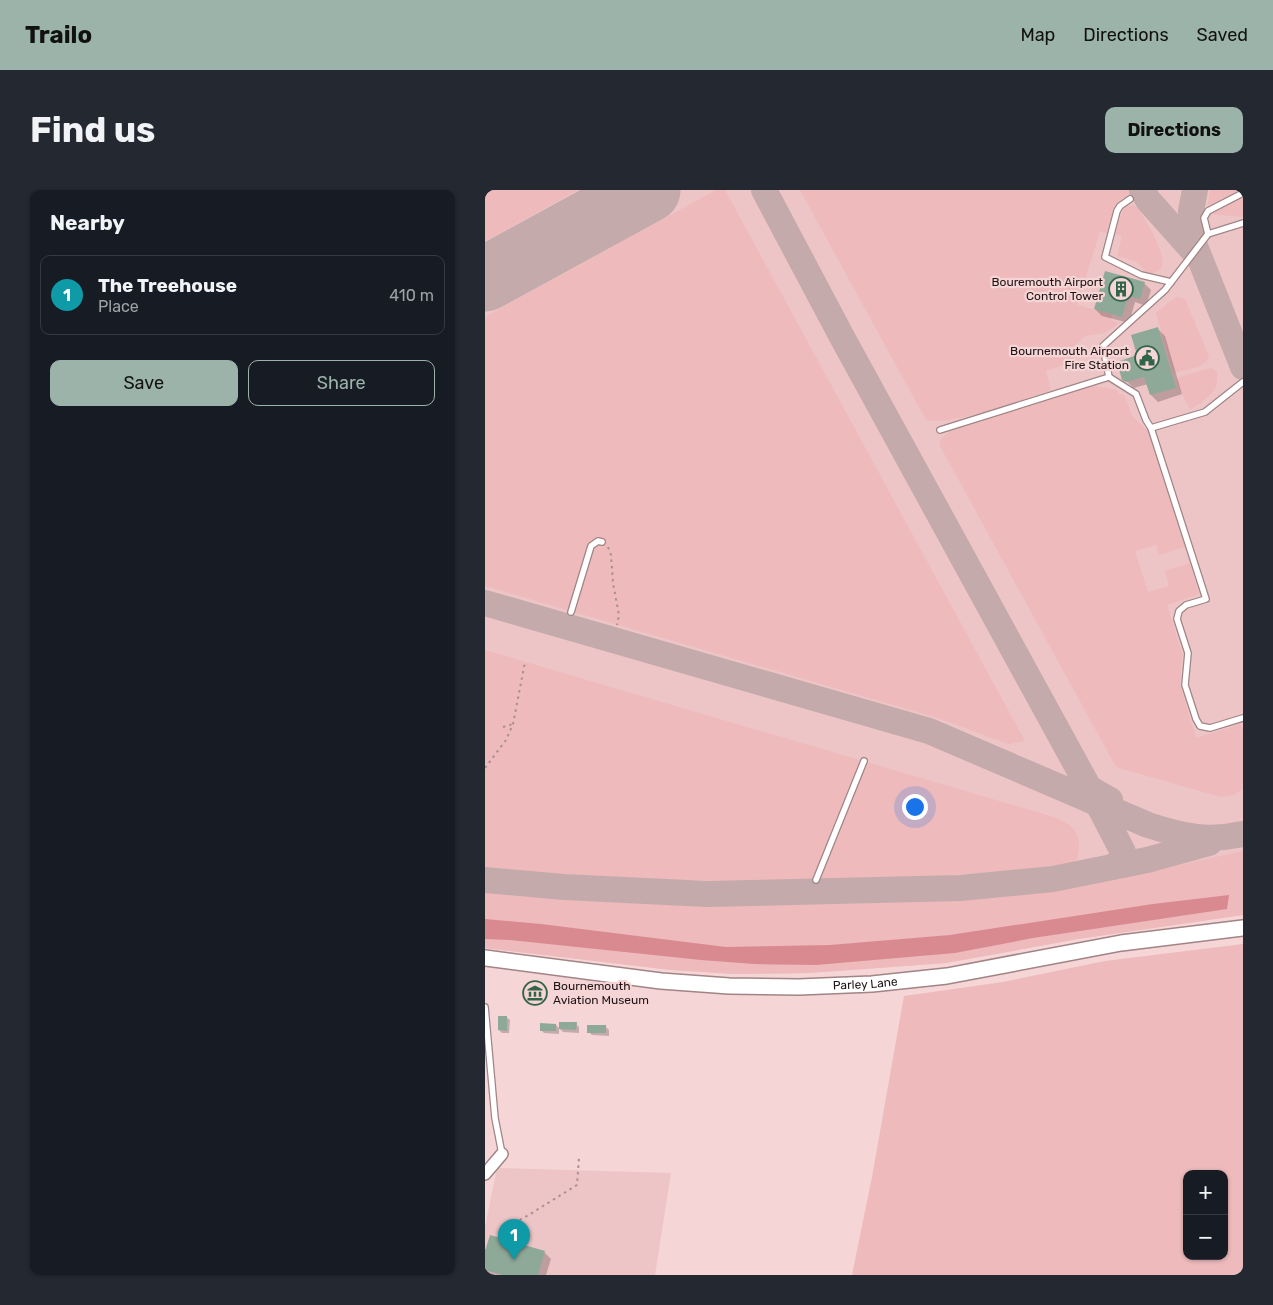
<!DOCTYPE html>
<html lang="en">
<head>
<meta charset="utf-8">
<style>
  :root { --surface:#171b24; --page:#242831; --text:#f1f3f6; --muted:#9ea1a6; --line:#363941; --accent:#9bb3a9 }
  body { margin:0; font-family:Rubik,sans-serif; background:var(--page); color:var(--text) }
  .controls { position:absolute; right:15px; bottom:15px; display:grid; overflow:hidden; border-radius:10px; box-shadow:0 1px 4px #0004 }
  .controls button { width:45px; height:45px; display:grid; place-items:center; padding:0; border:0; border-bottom:1px solid var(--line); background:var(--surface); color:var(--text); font:25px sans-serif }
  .you { position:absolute; left:429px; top:616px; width:18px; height:18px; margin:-12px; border:4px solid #fff; border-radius:50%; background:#1a73e8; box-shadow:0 0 0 8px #1a73e833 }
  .badge { display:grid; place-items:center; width:32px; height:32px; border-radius:50%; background:var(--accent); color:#fff; font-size:16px; font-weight:700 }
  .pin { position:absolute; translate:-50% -41px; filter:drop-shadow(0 1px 2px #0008) }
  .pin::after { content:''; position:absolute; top:26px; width:18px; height:15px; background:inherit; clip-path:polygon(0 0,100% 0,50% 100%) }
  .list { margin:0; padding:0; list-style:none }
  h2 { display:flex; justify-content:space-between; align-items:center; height:65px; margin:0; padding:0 20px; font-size:21px }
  h2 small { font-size:16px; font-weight:400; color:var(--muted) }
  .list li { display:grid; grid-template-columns:32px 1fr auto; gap:15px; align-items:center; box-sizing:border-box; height:80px; margin:0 10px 10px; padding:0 10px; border:1px solid var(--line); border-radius:10px }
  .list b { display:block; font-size:19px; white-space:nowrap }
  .list p { margin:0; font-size:16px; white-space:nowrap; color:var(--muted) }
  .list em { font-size:16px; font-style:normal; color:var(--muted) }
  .actions { display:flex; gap:10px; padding:15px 20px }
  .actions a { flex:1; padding:11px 0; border:1px solid var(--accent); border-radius:10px; text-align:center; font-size:18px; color:var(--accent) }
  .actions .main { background:var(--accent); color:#111 }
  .map { position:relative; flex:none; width:758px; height:1085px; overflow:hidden; border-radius:10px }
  header { display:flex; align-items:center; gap:30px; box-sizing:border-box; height:70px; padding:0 25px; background:var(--accent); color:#111 }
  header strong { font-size:24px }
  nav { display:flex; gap:28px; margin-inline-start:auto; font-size:18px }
  .intro { display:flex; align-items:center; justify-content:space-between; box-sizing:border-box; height:120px; padding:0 30px }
  h1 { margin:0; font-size:35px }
  .button { padding:12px 22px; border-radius:10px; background:var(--accent); color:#111; font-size:18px; font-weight:700 }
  main { display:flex; gap:30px; padding:0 30px }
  aside { flex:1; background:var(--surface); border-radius:10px; box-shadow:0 1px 4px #0004 }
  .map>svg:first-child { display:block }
  .built { fill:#edc5c6 }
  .green { fill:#eebabc; fill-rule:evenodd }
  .forest { fill:#d98a90 }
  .shadow { fill:#0003 }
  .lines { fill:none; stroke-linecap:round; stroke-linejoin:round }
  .taxiway { stroke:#c4aaaa; stroke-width:26 }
  .runway { stroke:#c4aaaa; stroke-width:65 }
  .building { fill:#8fa999 }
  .lane-casing { stroke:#a18485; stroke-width:8 }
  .street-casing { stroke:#a18485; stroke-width:14 }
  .secondary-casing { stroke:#a18485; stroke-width:18 }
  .path { stroke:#a99091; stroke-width:2; stroke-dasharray:2.5 4; stroke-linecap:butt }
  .lane { stroke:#fff; stroke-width:5.5 }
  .street { stroke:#fff; stroke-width:11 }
  .secondary { stroke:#fff; stroke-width:15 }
  .labels { text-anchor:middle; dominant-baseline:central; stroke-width:4.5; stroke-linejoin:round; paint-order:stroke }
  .poi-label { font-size:12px; fill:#1e1314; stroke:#f5d5d6; text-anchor:end }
  .street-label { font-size:12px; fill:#1e1314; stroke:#f5d5d6 }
</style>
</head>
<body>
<header>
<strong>Trailo</strong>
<nav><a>Map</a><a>Directions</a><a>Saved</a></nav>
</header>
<div class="intro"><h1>Find us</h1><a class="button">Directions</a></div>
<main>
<aside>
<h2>Nearby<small></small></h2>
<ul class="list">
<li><span class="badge" style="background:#0f9aa8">1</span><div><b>The Treehouse</b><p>Place</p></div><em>410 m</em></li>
</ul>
<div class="actions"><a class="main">Save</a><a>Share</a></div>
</aside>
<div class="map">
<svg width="758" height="1085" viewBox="0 0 758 1085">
  <rect width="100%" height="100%" fill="#f5d5d6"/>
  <g class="built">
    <path d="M0 0H758V725L593 749 461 773 324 783 250 784 186 780 0 758Z"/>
    <path d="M12 978 186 983 170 1085H18L0 1080V1037Z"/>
  </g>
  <g class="green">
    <path d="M0 0H93L0 51Z"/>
    <path d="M231 0H240L540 551 523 554 456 529 0 396V127Z"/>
    <path d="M315 0H644L645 3 631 13 622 43 615 42 592 115 627 124 626 130 634 133 620 143 600 146 586 160 589 171 561 181 566 200C540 208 465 237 441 230Z"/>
    <path d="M725 0H758L727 15H723Z"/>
    <path d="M758 7V27L724 24Z"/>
    <path d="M648 15 653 18C659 29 696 82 666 83 659 83 659 78 654 74 649 70 638 68 632 66L637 46 630 44 639 17Z"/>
    <path d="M693 107 700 109 724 166C722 178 699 180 688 183L671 123 688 109Z"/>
    <path d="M726 178 732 181C733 199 730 202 716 212L717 213 705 219 691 192 694 187Z"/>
    <path d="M605 195 632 200 634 204 639 205 648 227 664 242 700 357 674 365 671 355 650 361 663 402 684 396 680 381 705 373 714 404 682 415 697 463 695 495 711 548 756 534 758 540V599L749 605 736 607 631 577 455 256V250L465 241 474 236Z"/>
    <path d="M0 460 569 627C591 636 598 646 592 669L585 674C391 697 195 696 0 677Z"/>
    <path d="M758 661V725L593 749 461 773 324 783 250 784 186 780 0 758V701L89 710 210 716 353 714 473 710 580 700Z"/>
    <path d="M758 754V1085H367L387 987 419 806 518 792 620 771ZM702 984H739V1066H702Z"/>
  </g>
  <path class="forest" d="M744 705 742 719 548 748 470 763 331 775 269 774 216 770 25 750 0 749V729L56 734 241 757 345 755 465 745 668 714Z"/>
  <g class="shadow">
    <path d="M659 93 666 100 661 116 650 112 644 133 617 126 610 119Z"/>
    <path d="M673 139 680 146 697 204 673 212 666 205 663 194 649 198 639 189Z"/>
    <path d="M21 827 25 830 24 843H17L14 840Z"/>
    <path d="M91 834 94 837V843L78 842 75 839Z"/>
    <path d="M71 835 74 838V844L59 843 56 840Z"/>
    <path d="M121 837 124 840V846L107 845 104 842Z"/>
    <path d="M0 1059 59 1062 66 1069 61 1085H6L0 1081Z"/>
  </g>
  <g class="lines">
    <g class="taxiway">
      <path d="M279 0 357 147 604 598 625 610"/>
      <path d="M657 0 663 10 711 64"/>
      <path d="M710 0 706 21 708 51 758 177"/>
      <path d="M0 413 444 541 663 635C697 646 722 652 758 644"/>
      <path d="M610 608 638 662C637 670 634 673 627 677"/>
      <path d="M0 690 79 697 222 704 475 698 568 689 662 670 724 653"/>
    </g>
    <path class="runway" d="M0 89 163 0"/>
  </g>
  <g class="building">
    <path d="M620 81 660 92 655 109 643 106 637 127 609 119Z"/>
    <path d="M673 137 691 198 665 205 659 187 641 192 637 190 632 172 652 165 646 145Z"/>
    <path d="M13 826H22V841L13 840Z"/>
    <path d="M74 832H92L91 840 74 839Z"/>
    <path d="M55 833 71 834V841H55Z"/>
    <rect x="102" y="835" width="19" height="8"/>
    <path d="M5 1045 60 1061 53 1085H18L0 1080V1061Z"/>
  </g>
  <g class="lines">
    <g class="lane-casing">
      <g id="lane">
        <path d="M645 9 635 16 632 21 620 67 656 85 686 92"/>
        <path d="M758 33 723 44 680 100 618 156 624 187 651 204 661 230 666 238 721 409 701 415 694 421 692 429 703 463 700 495 711 529 715 536 725 538 758 528"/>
        <path d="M723 44 719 28 723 21 758 3"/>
        <path d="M666 238 720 222 758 192"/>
        <path d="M455 240 624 187"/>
        <path d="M86 422 106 356 113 351 117 352"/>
        <path d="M331 690 379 571"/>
        <path d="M0 817 10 928 17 964"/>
      </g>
    </g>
    <g class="street-casing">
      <path id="street" d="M0 984 17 964"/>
    </g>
    <g class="secondary-casing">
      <g id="secondary">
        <path id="s1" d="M0 768 176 791 244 796 314 797 387 794 462 786 636 753 758 738"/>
      </g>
    </g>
    <g class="path">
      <path d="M123 357 126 365 128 393 134 425 132 435"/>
      <path d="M18 537 28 534"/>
      <path d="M0 578 21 550 28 534 40 472"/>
      <path d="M23 1036 42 1026 92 995 94 967"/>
    </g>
    <use href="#lane" class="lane"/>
    <use href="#street" class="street"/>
    <use href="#secondary" class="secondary"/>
  </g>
  <defs>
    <g id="building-ring" transform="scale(1.25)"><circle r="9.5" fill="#f5d5d6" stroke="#31654a" stroke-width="1.5"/><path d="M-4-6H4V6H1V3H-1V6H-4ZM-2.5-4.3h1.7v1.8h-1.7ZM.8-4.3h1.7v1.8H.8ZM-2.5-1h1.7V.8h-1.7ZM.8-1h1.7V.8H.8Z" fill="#31654a"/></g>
    <g id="civic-ring" transform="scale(1.25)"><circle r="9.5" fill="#f5d5d6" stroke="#31654a" stroke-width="1.5"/><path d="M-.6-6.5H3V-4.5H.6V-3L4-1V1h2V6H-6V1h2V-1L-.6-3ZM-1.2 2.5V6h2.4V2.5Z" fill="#31654a"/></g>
    <g id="museum-ring" transform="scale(1.25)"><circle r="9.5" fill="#f5d5d6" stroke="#31654a" stroke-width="1.5"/><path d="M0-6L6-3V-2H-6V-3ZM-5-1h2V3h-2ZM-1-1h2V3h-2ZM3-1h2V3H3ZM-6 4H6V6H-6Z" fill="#31654a"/></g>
  </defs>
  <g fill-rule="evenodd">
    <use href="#building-ring" x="636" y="99"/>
    <use href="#civic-ring" x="662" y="168"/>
    <use href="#museum-ring" x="50" y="803"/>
  </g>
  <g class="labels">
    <g class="poi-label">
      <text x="618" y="92">Bouremouth Airport<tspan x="618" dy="14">Control Tower</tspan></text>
      <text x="644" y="161">Bournemouth Airport<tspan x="644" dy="14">Fire Station</tspan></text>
      <text x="68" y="796" text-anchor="start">Bournemouth<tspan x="68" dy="14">Aviation Museum</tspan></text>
    </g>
    <g class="street-label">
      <text stroke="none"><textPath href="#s1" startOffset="382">Parley Lane</textPath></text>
    </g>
  </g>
</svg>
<div class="controls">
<button>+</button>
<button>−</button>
</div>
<div class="you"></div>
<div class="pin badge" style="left:29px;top:1070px;background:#0f9aa8">1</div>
</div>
</main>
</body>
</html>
